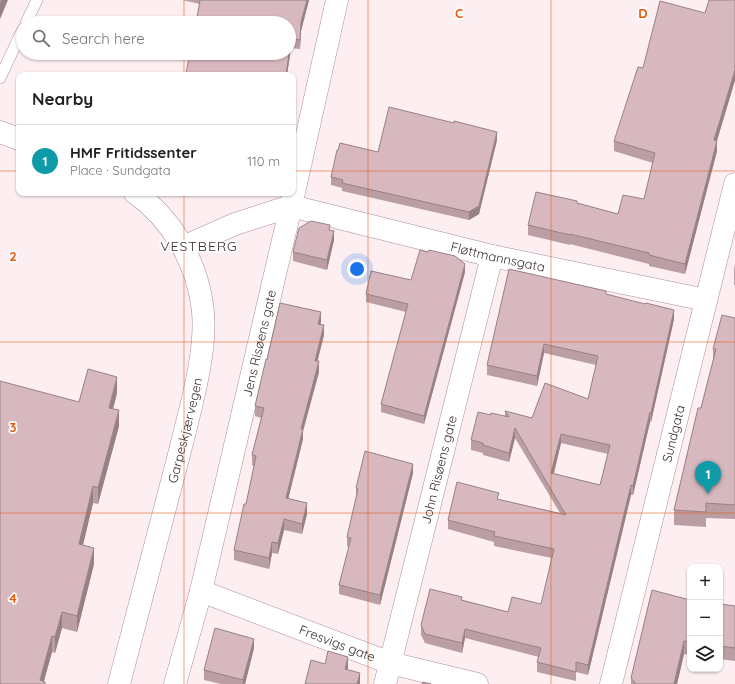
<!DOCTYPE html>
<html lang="en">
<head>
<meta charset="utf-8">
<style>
  :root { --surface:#fff; --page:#f2f2f2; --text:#202124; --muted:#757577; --line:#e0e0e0; --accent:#b45309 }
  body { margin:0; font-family:Quicksand,sans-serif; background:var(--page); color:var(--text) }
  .controls { position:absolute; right:12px; bottom:12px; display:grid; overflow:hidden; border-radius:8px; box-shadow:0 1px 3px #0004 }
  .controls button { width:36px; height:36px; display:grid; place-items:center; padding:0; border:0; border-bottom:1px solid var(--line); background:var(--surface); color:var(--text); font:20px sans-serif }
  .you { position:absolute; left:357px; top:269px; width:14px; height:14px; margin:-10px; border:3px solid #fff; border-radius:50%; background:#1a73e8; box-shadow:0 0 0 6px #1a73e833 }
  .badge { display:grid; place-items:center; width:26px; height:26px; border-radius:50%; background:var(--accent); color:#fff; font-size:13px; font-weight:700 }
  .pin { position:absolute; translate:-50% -33px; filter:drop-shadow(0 1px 2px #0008) }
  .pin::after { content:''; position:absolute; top:21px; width:14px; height:12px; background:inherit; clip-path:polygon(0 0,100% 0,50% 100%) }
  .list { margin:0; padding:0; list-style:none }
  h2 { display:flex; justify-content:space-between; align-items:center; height:52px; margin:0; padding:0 16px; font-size:17px }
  h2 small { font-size:13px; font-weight:400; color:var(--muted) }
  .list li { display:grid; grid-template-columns:26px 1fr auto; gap:12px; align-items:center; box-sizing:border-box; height:72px; padding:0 16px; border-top:1px solid var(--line) }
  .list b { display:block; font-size:15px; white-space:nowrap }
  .list p { margin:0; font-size:13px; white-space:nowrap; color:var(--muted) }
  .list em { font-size:13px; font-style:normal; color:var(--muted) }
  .icon { flex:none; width:22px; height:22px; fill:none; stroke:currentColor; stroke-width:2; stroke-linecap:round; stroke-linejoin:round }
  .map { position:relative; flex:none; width:735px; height:684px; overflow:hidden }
  .search { position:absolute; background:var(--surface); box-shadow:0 1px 3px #0004; left:16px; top:16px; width:280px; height:44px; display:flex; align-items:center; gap:10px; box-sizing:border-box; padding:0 14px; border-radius:22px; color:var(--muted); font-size:15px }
  .panel { position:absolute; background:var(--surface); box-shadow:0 1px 3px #0004; left:16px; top:72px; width:280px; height:124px; border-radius:8px }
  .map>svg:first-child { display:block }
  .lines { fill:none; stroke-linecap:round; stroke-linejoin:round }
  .lane-casing { stroke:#ad8e95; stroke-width:12 }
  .street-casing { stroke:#ad8e95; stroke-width:23 }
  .secondary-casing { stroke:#ad8e95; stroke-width:23 }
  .lane { stroke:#fff; stroke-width:11 }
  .street { stroke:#fff; stroke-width:22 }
  .secondary { stroke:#fff; stroke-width:22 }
  .wall { fill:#ba9ea4; fill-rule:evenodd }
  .shaded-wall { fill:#978186 }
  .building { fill:#d8b8bf; stroke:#978186; fill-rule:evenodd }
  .grid { fill:none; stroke:#e8590c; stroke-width:1; stroke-opacity:0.55 }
  .labels { text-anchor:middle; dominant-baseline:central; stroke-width:3.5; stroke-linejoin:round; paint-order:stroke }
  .street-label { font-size:13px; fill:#3c2f32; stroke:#fff }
  .neighbourhood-label { font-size:14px; letter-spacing:1px; fill:#3c2f32; stroke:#fff }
  .grid-label { font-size:13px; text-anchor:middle; font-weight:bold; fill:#e8590c; stroke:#fff; stroke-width:3.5; stroke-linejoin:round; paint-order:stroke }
</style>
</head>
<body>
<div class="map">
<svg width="735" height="684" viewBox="0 0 735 684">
  <rect width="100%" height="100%" fill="#fceef1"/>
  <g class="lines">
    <g class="lane-casing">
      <g id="lane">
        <path d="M26 23 37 0"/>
        <path d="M0 78 23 29"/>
      </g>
    </g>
    <g class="street-casing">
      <g id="street">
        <path id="s1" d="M291 206 492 256 706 300"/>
        <path d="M183 247 235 224 291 206"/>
        <path id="s2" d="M201 591 390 663 477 684"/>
        <path id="s3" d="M175 684 201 591 291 206 337 0"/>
        <path id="s4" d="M385 684 492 256"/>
        <path id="s5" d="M611 684 735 184"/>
      </g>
    </g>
    <g class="secondary-casing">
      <g id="secondary">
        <path d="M0 132 19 139"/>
        <path id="s6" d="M119 684C140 605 161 526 181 447 191 406 209 345 202 304 196 261 171 218 135 193"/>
      </g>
    </g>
    <use href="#lane" class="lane"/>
    <use href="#street" class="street"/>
    <use href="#secondary" class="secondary"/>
  </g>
  <g class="wall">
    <path d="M182 0H309L301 31 300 49 291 48 287 75H186L200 4Z"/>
    <path d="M643 68 733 87 717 141V151L685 274 649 266V264L570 244V245L528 235V225L577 203 618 214 644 199 653 163 614 151V141Z"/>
    <path d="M497 140 479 214 469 220 342 191V188L331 185V177L378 152Z"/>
    <path d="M330 230 334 240 327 270 293 261V252Z"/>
    <path d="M735 264V285H734V270Z"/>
    <path d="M465 272 424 424 381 412V404L406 312 366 302V294L411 280Z"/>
    <path d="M606 294 674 319 651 422H650L633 495H631L588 675 576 672V681L537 672V662L539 657 465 638 462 653 425 643 421 635V625L462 600 508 612 541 604 552 558 494 546V542L448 529V520L499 500 560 513 515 438 509 462 483 455V453L471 450V440L491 415 505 416V411L532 418 588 399 596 365 544 353 537 386 487 375V365ZM561 443 608 454 600 485 554 474Z"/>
    <path d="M735 318V519L706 518V527L674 525V510L713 362V349Z"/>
    <path d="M321 322 320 324 324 335 317 361 319 372 303 429V439L288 499 307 514 302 534 284 530 278 554 272 553 269 569 234 560V550L246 504 254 466 252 465V455L261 418 255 416V406L267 360Z"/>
    <path d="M117 393 113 409 119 426 98 504 93 503 83 545 94 564 77 632 62 628 55 653 52 652 44 681 45 684H0L79 402Z"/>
    <path d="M413 473 380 605 339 594V585L349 547 347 546V537L356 498V488Z"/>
    <path d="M690 600V655L684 654 677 684H631V678Z"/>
    <path d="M720 604 735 606V661L720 659Z"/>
    <path d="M254 648 245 684H221L204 680V670Z"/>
  </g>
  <g class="shaded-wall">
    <path d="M2 0H8L0 19V5Z"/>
    <path d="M307 0H309L301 31 300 49V40L301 22Z"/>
    <path d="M291 39V48L287 75H286Z"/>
    <path d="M735 70V81L733 87 714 150V140Z"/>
    <path d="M497 132V140L479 214 469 220V212Z"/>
    <path d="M717 141V151L685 274V264Z"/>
    <path d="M334 231V240L327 270V260Z"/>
    <path d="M465 264V272L424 424V416Z"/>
    <path d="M674 310V319L651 422V413Z"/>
    <path d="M321 312V322L318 334V324Z"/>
    <path d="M324 325V335L315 371V361Z"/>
    <path d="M544 344V353L537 386V376Z"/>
    <path d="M319 361V372L301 439V429Z"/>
    <path d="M117 377V393L109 424V408Z"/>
    <path d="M119 410V426L98 504V488Z"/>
    <path d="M650 412V422L633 495V486Z"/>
    <path d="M515 428V438L509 462V453Z"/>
    <path d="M303 429V439L286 508V498Z"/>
    <path d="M561 434V443L551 483V473Z"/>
    <path d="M413 464V473L380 605V595Z"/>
    <path d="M631 485V495L588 675V665Z"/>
    <path d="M93 486V503L79 561V544Z"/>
    <path d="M307 503V514L302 534V524Z"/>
    <path d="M284 519V530L278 554V543Z"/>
    <path d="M272 542V553L269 569V558Z"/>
    <path d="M94 548V564L77 632V616Z"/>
    <path d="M62 612V628L55 653V637Z"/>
    <path d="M465 629V638L462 653V643Z"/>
    <path d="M52 636V652L43 684 40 680Z"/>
    <path d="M254 639V648L245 684H243V680Z"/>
    <path d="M684 641V654L677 684H674Z"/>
    <path d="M348 657V669L345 681V669Z"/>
    <path d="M360 673V684H357Z"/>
  </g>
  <g class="building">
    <path d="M0 0H2L0 5Z"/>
    <path d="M200 0H307L301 22 300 40 291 39 286 75H199L186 73 190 53H289V23H196Z"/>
    <path d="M709 0H735V70L714 140 717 141 685 264 649 255V253L570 234V235L528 225 536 192 577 201V203L618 214 623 195 644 199 655 153 614 141 638 67 643 68 660 1 705 13Z"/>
    <path d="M389 107 454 123V121L497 132 479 206 469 212 342 183 343 180 331 177 337 150H338L340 143 378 152Z"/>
    <path d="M311 221 330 225 329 230 334 231 327 260 293 252 299 228Z"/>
    <path d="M420 250 428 252 429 250 455 256 465 264 424 416 381 404 408 304 366 294 371 271 411 280Z"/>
    <path d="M509 269 606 291V294L645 304 646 303 674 310 651 413 650 412 633 486 631 485 588 665 576 662V672L537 662 541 648 465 629 462 643 425 634 421 625 430 589 462 597 461 600 508 612 512 597 541 604 554 549 494 536 495 532 448 520 457 482 499 493 497 499 566 515 515 428 509 453 483 445V443L471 440 478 412 491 415V413L509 417 505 411 532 418 545 383 588 399 598 356 544 344 537 376 487 365ZM561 434 610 445 600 485 551 473Z"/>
    <path d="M280 303 321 312 318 324 324 325 315 361H319L301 429H303L286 498 307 503 302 524 284 519 278 543 272 542 269 558 234 550 244 504H246L254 466 256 456 252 455 264 408 255 406 266 359 267 360Z"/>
    <path d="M722 315 735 318V505L706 503V512L674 510 698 408H701L716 349H713Z"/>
    <path d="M88 369 117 377 109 408 119 410 98 488 93 486 79 544 94 548 77 616 62 612 55 637 52 636 40 680 45 682V684H0V381L79 402Z"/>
    <path d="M365 451 413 464 380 595 339 585 351 538 347 537 358 489 356 488Z"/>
    <path d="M652 590 690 600V642L684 641 674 684H636L631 678Z"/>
    <path d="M720 604 735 606V648L720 646Z"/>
    <path d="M215 628 254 639 243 680 204 670Z"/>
    <path d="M328 651 348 657 345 669 360 673 357 684H305L311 660 325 664Z"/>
    <path d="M423 682 431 684H422Z"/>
  </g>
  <path class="grid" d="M184 0V23M368 0V684M551 0V684M184 53V75M0 171H19M293 171H735M184 193V684M0 342H735M0 513H735"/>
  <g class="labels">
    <g class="street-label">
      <text stroke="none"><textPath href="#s1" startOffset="213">Fløttmannsgata</textPath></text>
      <text stroke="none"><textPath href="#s3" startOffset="351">Jens Risøens gate</textPath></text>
      <text stroke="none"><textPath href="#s6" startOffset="262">Garpeskjærvegen</textPath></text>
      <text stroke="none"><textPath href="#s5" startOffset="258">Sundgata</textPath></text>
      <text stroke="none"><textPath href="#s4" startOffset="221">John Risøens gate</textPath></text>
      <text stroke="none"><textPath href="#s2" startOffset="146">Fresvigs gate</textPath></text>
    </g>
    <g class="neighbourhood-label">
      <text x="199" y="246">VESTBERG</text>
    </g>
  </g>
  <g class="grid-label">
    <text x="459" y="18">C</text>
    <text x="643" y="18">D</text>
    <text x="13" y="261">2</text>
    <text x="13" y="432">3</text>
    <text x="13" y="603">4</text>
  </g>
</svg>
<div class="controls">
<button>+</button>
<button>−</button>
<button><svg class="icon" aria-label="layers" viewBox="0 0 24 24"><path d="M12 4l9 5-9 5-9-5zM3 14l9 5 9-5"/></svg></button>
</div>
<div class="you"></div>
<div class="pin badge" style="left:708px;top:494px;background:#0f9aa8">1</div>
<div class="search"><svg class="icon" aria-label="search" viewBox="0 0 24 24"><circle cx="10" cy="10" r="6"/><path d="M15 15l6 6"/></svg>Search here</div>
<section class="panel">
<h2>Nearby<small></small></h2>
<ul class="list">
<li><span class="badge" style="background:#0f9aa8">1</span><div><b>HMF Fritidssenter</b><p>Place · Sundgata</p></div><em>110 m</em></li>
</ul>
</section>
</div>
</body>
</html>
